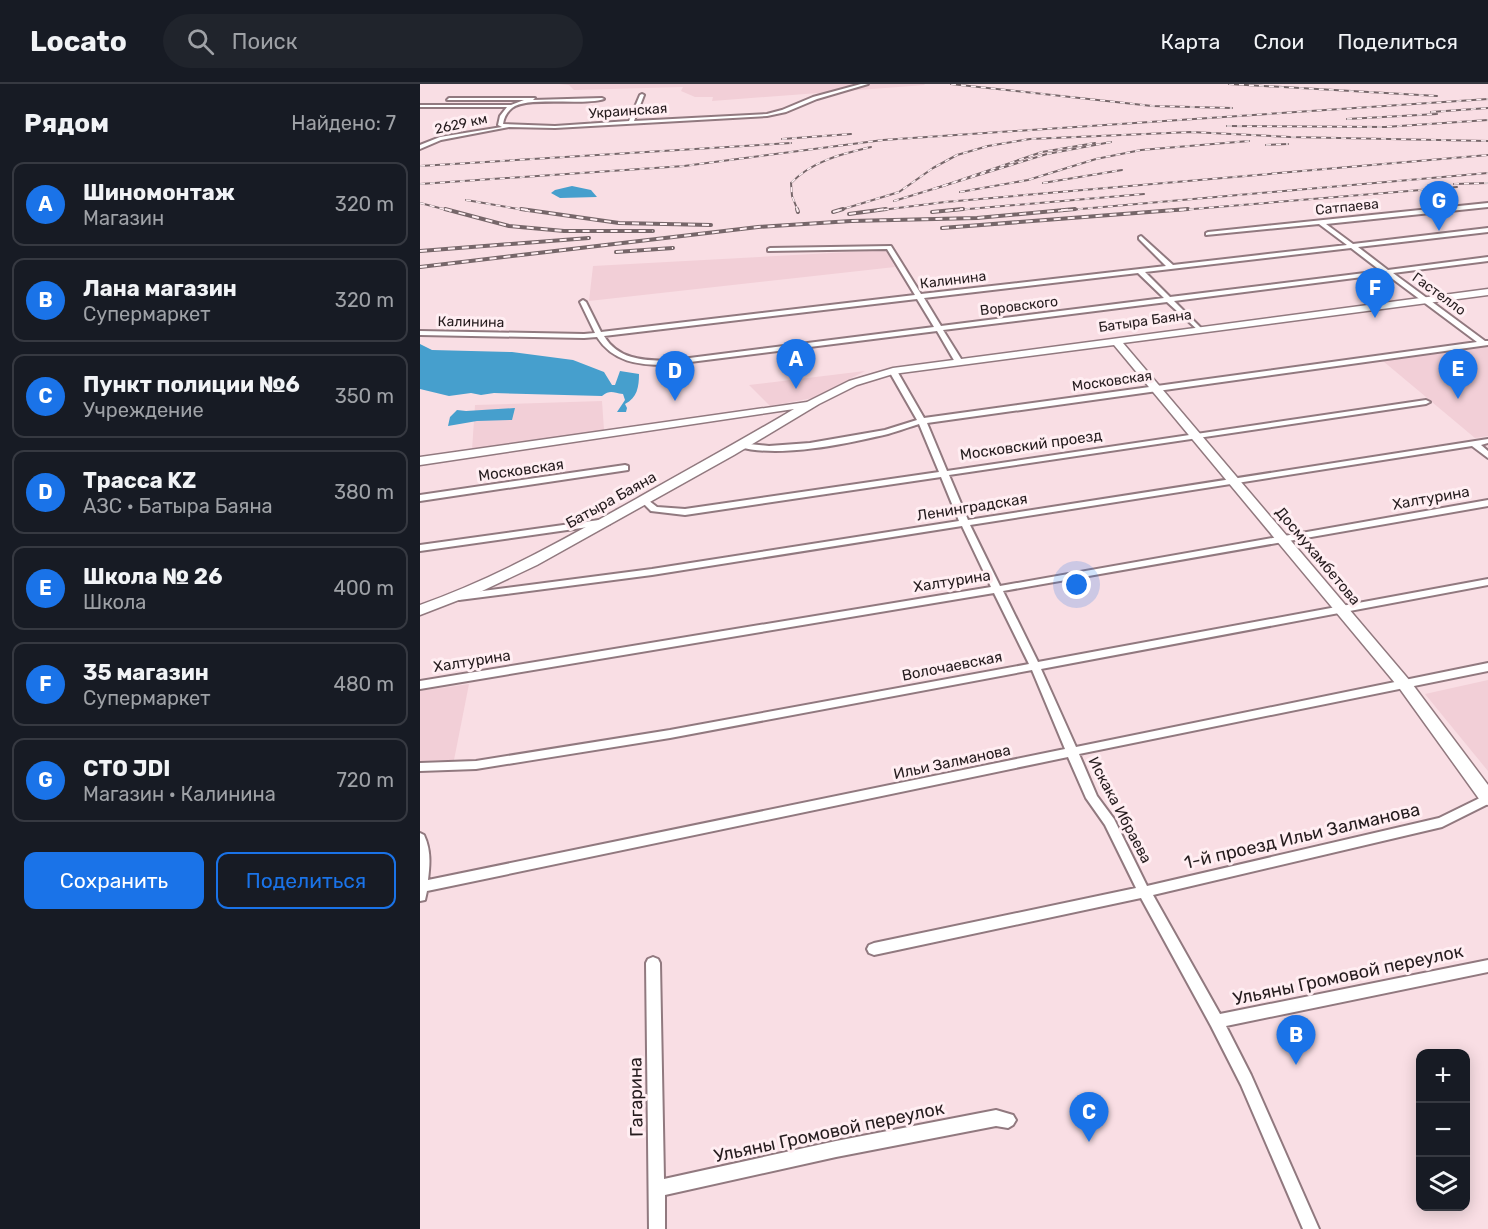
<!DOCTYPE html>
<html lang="ru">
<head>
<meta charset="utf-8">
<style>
  :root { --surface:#171b24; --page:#20242c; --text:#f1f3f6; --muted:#9ea1a6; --line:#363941; --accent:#1a73e8 }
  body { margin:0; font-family:Rubik,sans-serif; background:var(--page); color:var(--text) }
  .controls { position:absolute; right:18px; bottom:18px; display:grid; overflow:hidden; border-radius:12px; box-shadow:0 3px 15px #0003 }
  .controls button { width:54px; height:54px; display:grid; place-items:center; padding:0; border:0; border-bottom:2px solid var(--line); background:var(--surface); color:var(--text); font:30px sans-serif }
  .you { position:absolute; left:657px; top:501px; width:21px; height:21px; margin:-15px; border:4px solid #fff; border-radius:50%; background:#1a73e8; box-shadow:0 0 0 9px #1a73e833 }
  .badge { display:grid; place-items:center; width:39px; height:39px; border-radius:50%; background:var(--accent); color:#fff; font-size:20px; font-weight:700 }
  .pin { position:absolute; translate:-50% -50px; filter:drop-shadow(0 2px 3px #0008) }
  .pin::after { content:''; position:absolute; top:32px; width:21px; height:18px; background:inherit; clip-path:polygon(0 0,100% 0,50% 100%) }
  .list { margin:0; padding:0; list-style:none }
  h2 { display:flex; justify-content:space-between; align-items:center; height:78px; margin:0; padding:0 24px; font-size:26px }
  h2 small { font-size:20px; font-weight:400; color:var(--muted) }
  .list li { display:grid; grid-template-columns:39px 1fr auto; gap:18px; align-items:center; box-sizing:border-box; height:84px; margin:0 12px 12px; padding:0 12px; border:2px solid var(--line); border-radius:12px }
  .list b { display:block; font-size:22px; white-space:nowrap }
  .list p { margin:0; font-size:20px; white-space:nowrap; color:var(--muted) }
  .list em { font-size:20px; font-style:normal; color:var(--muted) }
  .actions { display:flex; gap:12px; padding:18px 24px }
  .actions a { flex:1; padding:14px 0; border:2px solid var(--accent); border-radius:12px; text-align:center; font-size:21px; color:var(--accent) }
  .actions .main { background:var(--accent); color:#fff }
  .icon { flex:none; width:33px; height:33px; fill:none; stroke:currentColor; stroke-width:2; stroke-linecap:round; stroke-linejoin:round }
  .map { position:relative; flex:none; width:1068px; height:1145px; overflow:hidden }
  header { display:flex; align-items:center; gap:36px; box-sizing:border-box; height:84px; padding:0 30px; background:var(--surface); border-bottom:2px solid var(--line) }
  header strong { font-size:28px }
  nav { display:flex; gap:33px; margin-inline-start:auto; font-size:21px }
  .search { width:420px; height:54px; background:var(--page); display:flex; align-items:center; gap:15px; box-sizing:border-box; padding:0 21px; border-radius:33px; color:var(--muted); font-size:22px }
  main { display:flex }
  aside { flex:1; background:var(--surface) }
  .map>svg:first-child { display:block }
  .built { fill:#f2cfd7 }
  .water { fill:#469fcd }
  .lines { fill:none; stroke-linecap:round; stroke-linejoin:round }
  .street-casing { stroke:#91797f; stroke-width:4 }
  .secondary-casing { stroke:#91797f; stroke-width:3 }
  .street { fill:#fff; fill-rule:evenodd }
  .secondary { fill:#fff; fill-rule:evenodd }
  .rail-far1-casing { stroke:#766669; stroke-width:2 }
  .rail-casing { stroke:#766669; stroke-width:4 }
  .rail-far1 { stroke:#ffeef2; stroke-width:1.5; stroke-dasharray:5; stroke-linecap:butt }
  .rail { stroke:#ffeef2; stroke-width:2; stroke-dasharray:7; stroke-linecap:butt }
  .labels { text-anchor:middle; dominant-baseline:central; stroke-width:6; stroke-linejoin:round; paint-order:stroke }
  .far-street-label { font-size:14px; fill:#251c1e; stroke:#ffeef2 }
  .street-label { font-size:15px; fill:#251c1e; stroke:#ffeef2 }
  .near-street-label { font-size:18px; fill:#251c1e; stroke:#ffeef2 }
</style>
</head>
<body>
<header>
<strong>Locato</strong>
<div class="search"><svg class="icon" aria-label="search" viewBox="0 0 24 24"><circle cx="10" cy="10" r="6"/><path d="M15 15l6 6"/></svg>Поиск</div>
<nav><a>Карта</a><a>Слои</a><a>Поделиться</a></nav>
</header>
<main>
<aside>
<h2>Рядом<small>Найдено: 7</small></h2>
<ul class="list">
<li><span class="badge">A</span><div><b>Шиномонтаж</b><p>Магазин</p></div><em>320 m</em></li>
<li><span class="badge">B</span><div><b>Лана магазин</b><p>Супермаркет</p></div><em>320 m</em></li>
<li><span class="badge">C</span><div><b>Пункт полиции №6</b><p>Учреждение</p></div><em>350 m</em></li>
<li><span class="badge">D</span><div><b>Трасса KZ</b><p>АЗС · Батыра Баяна</p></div><em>380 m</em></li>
<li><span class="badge">E</span><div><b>Школа № 26</b><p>Школа</p></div><em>400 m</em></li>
<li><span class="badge">F</span><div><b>35 магазин</b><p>Супермаркет</p></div><em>480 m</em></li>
<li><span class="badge">G</span><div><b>СТО JDI</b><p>Магазин · Калинина</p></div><em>720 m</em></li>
</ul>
<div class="actions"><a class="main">Сохранить</a><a>Поделиться</a></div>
</aside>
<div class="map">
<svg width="1068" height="1145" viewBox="0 0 1068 1145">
  <rect width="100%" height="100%" fill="#f9dee4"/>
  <g class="built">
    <path d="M139 0H504L505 1 292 17 293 13H275L261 7 263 3 154 6 149 1Z"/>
    <path d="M466 166 475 183 169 217 173 182Z"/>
    <path d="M1068 262V352L1055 354 963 277Z"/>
    <path d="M445 287 393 314 350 322 329 301Z"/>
    <path d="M182 317 184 346 52 366 55 321Z"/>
    <path d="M1068 596V687L1005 610Z"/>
    <path d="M49 600 34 676 0 677V607Z"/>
  </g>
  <g class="water">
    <path d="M152 102 171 106 177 113 140 114 131 109 135 106Z"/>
    <path d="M0 260 12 266 92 268 153 276 184 288 192 301H195L200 287 219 290C219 303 217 314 205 320L207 324 206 328H197L205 316 203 310C193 309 191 305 182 312L74 309 61 311 51 309 29 312 0 305Z"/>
    <path d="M95 324 92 336 57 337 28 342 30 333 37 326 46 327Z"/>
  </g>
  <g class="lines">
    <g class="street-casing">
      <g id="street">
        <path d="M441 0H448L397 15 366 28 347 32 135 44 89 43 21 56 0 65V61L20 53 82 43 78 41 80 32 87 23H0V21H91L104 16H27L29 14H115L113 16 182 14 184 15C163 22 107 12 92 24 87 28 84 33 83 40L135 42 209 37 220 11 222 10 224 11 214 37 347 30 362 26 393 13Z"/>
        <path d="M1068 119V123L906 140 933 160 1068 144V148L938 163 968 186 1068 173V177L973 189 1065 257H1068V261L507 339 527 387 1006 316 1010 318 1006 320 529 391 548 436 1068 355V359L1061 361 1068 367V374L1052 362 550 441 580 502 1068 416V422L583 507 618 578 1068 495V501L621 585 656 663 1068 579V587L659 670 677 712 694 735 727 802 1019 734 1068 710V720L1022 743 733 811 800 930 1068 876V888L806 942 831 991 899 1145H883L821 1001 791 942 721 814 454 871 449 869 447 865 449 861 454 859 716 804 685 741 666 714 648 673 7 807 5 816 0 817V749L4 751C11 766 10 780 8 796L645 665 612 586 250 654 56 685 0 687V679L56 677 250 646 609 580 574 509 0 605V597L571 503 542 442 232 491 39 516 34 513 39 510 232 485 539 437 521 393 265 431 231 427 220 416 224 413 237 423 265 425 519 388 499 340C489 343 479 347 468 350 425 360 361 374 319 363V359L349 362 390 359 465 346 497 336 469 287 473 285 477 287 504 334 1057 258 966 190 754 217 781 244 783 245 779 247 747 218 523 246 543 278 539 280 535 278 517 247 246 281C218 281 193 278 177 253L164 254 0 251V247L164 250 175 249 160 218 163 216 166 218 181 248 495 211 467 165 348 167V165L350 164 471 162 501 210 746 182 719 155V153L721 152 753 181 927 161 899 140 786 151V149L788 148ZM931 164 961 187 750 213 725 188ZM718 189 744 214 521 242 504 214ZM497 215 514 243 246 277C221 276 198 275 184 252Z"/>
        <path d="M205 381 208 382V386L0 417V411Z"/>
        <path d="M186 435 191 438 189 440 0 467V461Z"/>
        <path d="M233 873 238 875 240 879 244 1095 416 1057 576 1026 593 1031 596 1036 593 1041 588 1044 576 1042 416 1073 245 1111V1145H229L226 879 228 875Z"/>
      </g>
    </g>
    <g class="secondary-casing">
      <path id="secondary" d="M1068 205V211L703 259 990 597 1068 701V721L1062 719 980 605 694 261 473 290 437 301 399 320 314 371 117 481 62 507 0 531V521C77 494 146 454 216 415 269 385 322 356 374 325L0 381V373L387 318 429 297 473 284Z"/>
    </g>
    <use href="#street" class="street"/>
    <use href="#secondary" class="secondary"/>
    <g class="rail-far1-casing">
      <g id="rail-far1">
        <path d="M531 0 732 22 812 24"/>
        <path d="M809 0 1017 12"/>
        <path d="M1011 28 1068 24"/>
        <path d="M927 35 1017 30"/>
        <path d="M807 42 965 43 1068 36"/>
        <path d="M362 55 431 50"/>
        <path d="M846 61 868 60"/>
        <path d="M0 82 371 59"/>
        <path d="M623 99 702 86"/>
        <path d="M0 100 264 82 463 56 1068 15"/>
        <path d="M1034 100 1068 99"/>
        <path d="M514 105 622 68 675 59"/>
        <path d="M540 108 608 96 676 75 721 66 829 57"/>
        <path d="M46 116 110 127"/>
        <path d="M474 117 627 70 691 58"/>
        <path d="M0 119 31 127"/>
        <path d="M378 127 372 112 371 99C392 77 422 70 451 63"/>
        <path d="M417 127 479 108 513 84 537 71 568 62 610 55 771 48 870 53 1068 57"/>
        <path d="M454 127 525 118 1068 71"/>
        <path d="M525 127 724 110"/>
        <path d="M638 127 1068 89"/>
        <path d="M749 127 1037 103"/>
      </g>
    </g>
    <g class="rail-casing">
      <g id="rail">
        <path d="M25 125 89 142 144 147H233"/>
        <path d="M101 125 199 139 291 141"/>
        <path d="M377 125 378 128"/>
        <path d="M413 128 423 125"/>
        <path d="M512 128 543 125"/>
        <path d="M429 130 466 125"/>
        <path d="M522 144 768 125"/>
        <path d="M0 167 169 154"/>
        <path d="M196 168 253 164"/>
        <path d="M0 183 338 143 431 137 557 134 655 125"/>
      </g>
    </g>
    <use href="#rail-far1" class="rail-far1"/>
    <use href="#rail" class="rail"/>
  </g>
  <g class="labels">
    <g class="far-street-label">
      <text transform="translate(208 27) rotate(-4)">Украинская</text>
      <text transform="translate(41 40) rotate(-12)">2629 км</text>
      <text transform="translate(927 123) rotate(-6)">Сатпаева</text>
      <text transform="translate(533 196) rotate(-7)">Калинина</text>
      <text transform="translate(1019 210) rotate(36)">Гастелло</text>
      <text transform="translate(599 222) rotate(-7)">Воровского</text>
      <text transform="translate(725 237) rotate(-8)">Батыра Баяна</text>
      <text transform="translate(51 238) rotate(1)">Калинина</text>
      <text transform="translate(692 297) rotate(-8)">Московская</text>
    </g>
    <g class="street-label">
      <text transform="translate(611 361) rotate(-8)">Московский проезд</text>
      <text transform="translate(101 386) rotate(-8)">Московская</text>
      <text transform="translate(1011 414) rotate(-10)">Халтурина</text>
      <text transform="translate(191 416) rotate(-29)">Батыра Баяна</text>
      <text transform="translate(552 423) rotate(-9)">Ленинградская</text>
      <text transform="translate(898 472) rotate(50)">Досмухамбетова</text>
      <text transform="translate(532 497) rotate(-9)">Халтурина</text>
      <text transform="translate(52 577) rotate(-9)">Халтурина</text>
      <text transform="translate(532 582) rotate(-11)">Волочаевская</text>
      <text transform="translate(532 678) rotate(-12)">Ильи Залманова</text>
      <text transform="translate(700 726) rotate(62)">Искака Ибраева</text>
    </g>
    <g class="near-street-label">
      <text transform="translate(882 752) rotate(-13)">1-й проезд Ильи Залманова</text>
      <text transform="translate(928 891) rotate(-12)">Ульяны Громовой переулок</text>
      <text transform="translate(216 1013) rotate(-91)">Гагарина</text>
      <text transform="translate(409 1048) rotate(-12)">Ульяны Громовой переулок</text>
    </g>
  </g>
</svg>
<div class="controls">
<button>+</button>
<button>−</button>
<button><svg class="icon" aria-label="layers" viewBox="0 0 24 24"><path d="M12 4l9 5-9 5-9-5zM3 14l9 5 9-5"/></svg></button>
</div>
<div class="you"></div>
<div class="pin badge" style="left:376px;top:305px">A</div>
<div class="pin badge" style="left:876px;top:981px">B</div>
<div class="pin badge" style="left:669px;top:1058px">C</div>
<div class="pin badge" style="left:255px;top:317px">D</div>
<div class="pin badge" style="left:1038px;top:315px">E</div>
<div class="pin badge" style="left:955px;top:234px">F</div>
<div class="pin badge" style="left:1019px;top:147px">G</div>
</div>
</main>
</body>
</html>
